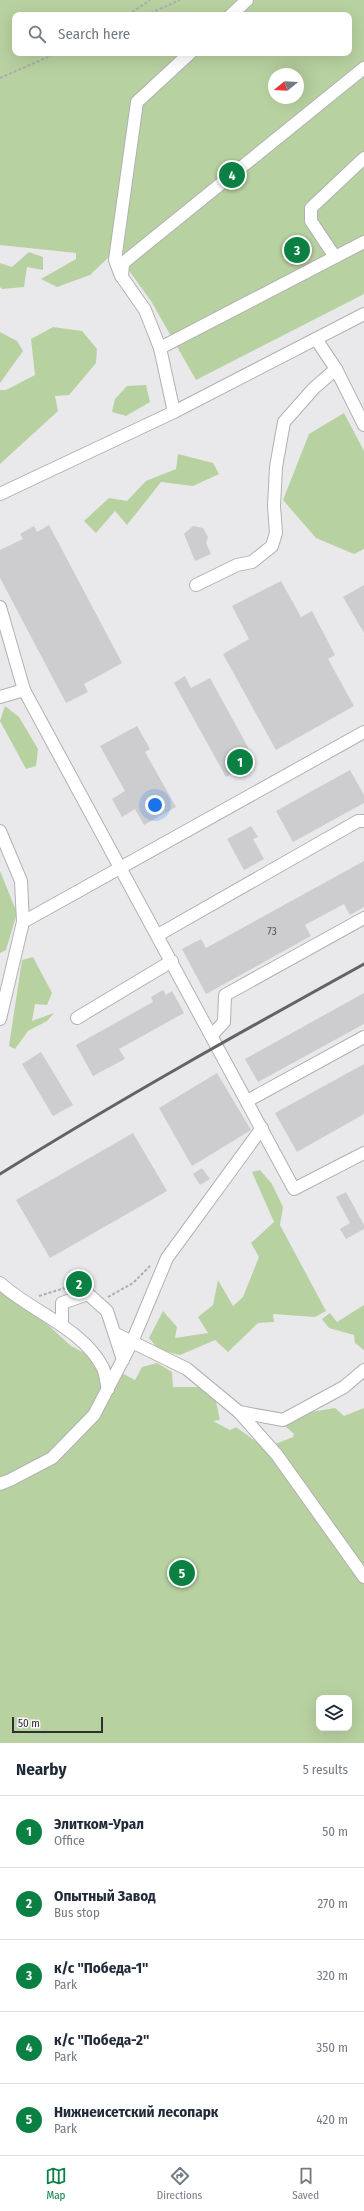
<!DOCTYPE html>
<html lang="en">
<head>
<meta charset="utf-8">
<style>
  :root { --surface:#fff; --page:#f2f2f3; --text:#1f2937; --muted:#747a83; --line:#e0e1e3; --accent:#0b8043 }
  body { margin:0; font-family:"Fira Sans Condensed",sans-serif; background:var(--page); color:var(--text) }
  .controls { position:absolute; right:12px; bottom:12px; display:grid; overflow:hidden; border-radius:8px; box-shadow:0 4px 16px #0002 }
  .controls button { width:36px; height:36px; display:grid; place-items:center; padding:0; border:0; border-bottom:1px solid var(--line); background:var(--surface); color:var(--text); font:20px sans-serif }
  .compass { position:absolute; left:268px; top:68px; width:36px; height:36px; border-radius:50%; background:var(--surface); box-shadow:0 4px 16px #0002; rotate:252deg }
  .scale { position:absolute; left:12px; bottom:10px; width:91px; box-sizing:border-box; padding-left:4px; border:2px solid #2f2f31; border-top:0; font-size:11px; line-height:14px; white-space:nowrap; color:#2f2f31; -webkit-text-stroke:3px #f6f6f9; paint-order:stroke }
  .you { position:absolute; left:155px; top:805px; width:14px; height:14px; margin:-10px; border:3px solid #fff; border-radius:50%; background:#1a73e8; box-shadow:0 0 0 6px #1a73e833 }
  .badge { display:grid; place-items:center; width:26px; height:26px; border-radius:50%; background:var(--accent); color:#fff; font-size:13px; font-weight:700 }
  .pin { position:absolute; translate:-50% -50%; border:2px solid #fff; box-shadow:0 1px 4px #0006 }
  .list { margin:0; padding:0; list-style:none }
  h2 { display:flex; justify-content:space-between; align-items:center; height:52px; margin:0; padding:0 16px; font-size:17px }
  h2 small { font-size:13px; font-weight:400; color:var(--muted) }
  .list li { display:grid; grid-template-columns:26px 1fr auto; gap:12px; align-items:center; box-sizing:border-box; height:72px; padding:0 16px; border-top:1px solid var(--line) }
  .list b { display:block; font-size:15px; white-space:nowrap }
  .list p { margin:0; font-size:13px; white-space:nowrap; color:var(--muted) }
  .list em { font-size:13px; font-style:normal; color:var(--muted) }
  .icon { flex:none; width:22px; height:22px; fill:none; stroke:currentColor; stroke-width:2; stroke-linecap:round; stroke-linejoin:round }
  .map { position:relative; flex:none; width:364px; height:1743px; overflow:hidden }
  .search { position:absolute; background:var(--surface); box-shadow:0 4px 16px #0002; left:12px; right:12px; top:12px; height:44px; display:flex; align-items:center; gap:10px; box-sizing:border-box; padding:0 14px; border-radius:8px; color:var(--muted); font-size:15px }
  .sheet { height:412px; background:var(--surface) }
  nav { display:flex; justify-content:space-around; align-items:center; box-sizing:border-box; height:56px; border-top:1px solid var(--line); background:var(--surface); font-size:11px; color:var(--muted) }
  nav a { display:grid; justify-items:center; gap:2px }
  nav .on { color:var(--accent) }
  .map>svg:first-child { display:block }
  .green { fill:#b8d1a0; fill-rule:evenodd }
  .building { fill:#cdcdd0 }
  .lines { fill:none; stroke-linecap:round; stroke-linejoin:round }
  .minor-casing { stroke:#b1b1b4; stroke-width:14 }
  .path { stroke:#adadaf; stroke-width:2; stroke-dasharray:3 2; stroke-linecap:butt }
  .minor { stroke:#fff; stroke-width:12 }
  .rail { stroke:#636365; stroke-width:3 }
  .labels { text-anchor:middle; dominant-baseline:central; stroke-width:3.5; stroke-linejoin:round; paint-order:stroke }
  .number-label { font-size:11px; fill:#565659 }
</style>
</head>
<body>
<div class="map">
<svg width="364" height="1743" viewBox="0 0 364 1743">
  <rect width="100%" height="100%" fill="#e9e9ec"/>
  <g class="green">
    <path d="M0 0H364V294L196 380 151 301 122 261 140 115 110 256 90 275 57 287 41 279 76 259V253L0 245ZM15 15H349V53H15ZM274 74H298V98H274Z"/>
    <path d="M29 252 43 257V270L27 267 24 287 2 289 0 287V263L12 267Z"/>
    <path d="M53 327 82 331 97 349 96 363 69 395 55 396 58 411 0 464V390H6L35 375 31 339Z"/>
    <path d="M0 332 17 341 23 351 0 383Z"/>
    <path d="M146 385 150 402 126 416 112 412 115 399 127 386Z"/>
    <path d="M344 413 364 451V549L354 554 316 538 283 500 309 434Z"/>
    <path d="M178 454 213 463 219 474 193 486 161 482 127 525 115 511 96 533 84 521 109 498 127 501 146 481 176 469Z"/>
    <path d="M5 706 19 717 38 749 36 766 26 769 0 721Z"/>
    <path d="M0 871 17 913 6 950 0 953Z"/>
    <path d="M33 957 52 993 47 1005 35 1004 32 1021 54 1013 47 1021 28 1031 15 1049 9 1046 22 960Z"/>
    <path d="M260 1170 272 1184 283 1207 280 1225 326 1311 315 1317 273 1314 274 1322 258 1323 228 1352 215 1340 180 1355 159 1350 149 1338 163 1311 177 1327 175 1338 208 1333 198 1317 213 1305 218 1280 233 1306 243 1297 259 1257 251 1243 274 1222 252 1172Z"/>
    <path d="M0 1281 71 1346 135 1380 142 1367 157 1363 172 1372 173 1387H199L216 1402 220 1420 213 1421 230 1430 236 1427 265 1448 293 1437 294 1434 285 1426 305 1413 335 1408 344 1416 364 1408V1743H0ZM319 1698H349V1728H319Z"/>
    <path d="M364 1305V1350L355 1343 354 1335 329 1328 322 1319 330 1313 337 1322Z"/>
  </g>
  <g class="building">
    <path d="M49 525 122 663 84 684 88 692 66 703 0 578V550L23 539 20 534 34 526 37 532Z"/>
    <path d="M193 526 203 528 208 537 206 543 211 554 195 561 184 534Z"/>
    <path d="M281 581 301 617 312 611 335 655 328 659 354 706 276 750 223 654 249 639 232 606Z"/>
    <path d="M364 585V633L343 597Z"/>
    <path d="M185 676 191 688 210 678 255 760 226 777 174 683Z"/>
    <path d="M137 726 150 749 145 752 176 807 144 825 135 809 122 817 112 799 125 791 100 746Z"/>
    <path d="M350 770 364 795V803L293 842 276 811Z"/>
    <path d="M251 826 258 837 253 839 264 859 244 870 227 839Z"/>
    <path d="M364 861V907L350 915 344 904 305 925 311 936 206 994 182 949 201 939 206 948Z"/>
    <path d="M163 990 166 995 172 991 184 1013 119 1049 125 1059 93 1076 76 1045 153 1002 151 997Z"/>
    <path d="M364 993V1024L258 1082 245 1059Z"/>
    <path d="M41 1052 73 1105 53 1116 22 1064Z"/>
    <path d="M364 1064V1114L297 1152 275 1113Z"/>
    <path d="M217 1073 251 1130 192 1166 159 1108Z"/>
    <path d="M133 1133 167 1191 50 1258 16 1200Z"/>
    <path d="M202 1168 210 1179 200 1185 193 1174Z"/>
    <path d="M346 1192 364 1225V1229L346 1239 340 1229 350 1223 336 1197Z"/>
  </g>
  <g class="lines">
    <g class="minor-casing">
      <g id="minor">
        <path d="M231 15 247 0"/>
        <path d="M335 257 311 221V208L364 158"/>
        <path d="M121 276 115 260 137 102 190 53"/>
        <path d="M160 348 364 242"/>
        <path d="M336 369 364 425"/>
        <path d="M174 412 160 348 145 310 122 277 123 263 364 68"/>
        <path d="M0 494 174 412 364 314"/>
        <path d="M196 585 237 565 252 562 272 546 276 533 274 506 276 467 284 422 314 388 336 369 316 339"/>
        <path d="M0 607 24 690 0 697"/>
        <path d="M24 690 294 1189 364 1153"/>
        <path d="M0 831 21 881 23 922 0 1019"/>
        <path d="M23 922 364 732"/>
        <path d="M158 935 358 821H364"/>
        <path d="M77 1018 172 961"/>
        <path d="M212 1035 224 1022 225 995 364 918"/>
        <path d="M247 1101 364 1037"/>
        <path d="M0 1283C30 1311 84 1329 103 1368 106 1375 106 1383 108 1389"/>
        <path d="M62 1325V1303L88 1294 107 1311 123 1360"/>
        <path d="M116 1334 187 1369 239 1412 283 1420 344 1387 364 1370"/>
        <path d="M239 1412 277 1455 364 1577"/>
        <path d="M0 1484 10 1480 52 1458 94 1415 132 1342 167 1258 262 1128"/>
      </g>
    </g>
    <g class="path">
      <path d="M128 15 150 0"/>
      <path d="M146 15 180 0"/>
      <path d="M0 78 57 53"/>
      <path d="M39 1296 65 1288"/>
      <path d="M108 1297 133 1283 150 1266"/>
    </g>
    <use href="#minor" class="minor"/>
    <path class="rail" d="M0 1174C119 1100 241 1032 364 964"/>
  </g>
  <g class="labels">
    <g class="number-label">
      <text x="272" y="931">73</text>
    </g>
  </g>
</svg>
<div class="controls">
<button><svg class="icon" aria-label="layers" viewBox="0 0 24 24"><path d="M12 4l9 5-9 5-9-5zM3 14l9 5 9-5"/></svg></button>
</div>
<svg class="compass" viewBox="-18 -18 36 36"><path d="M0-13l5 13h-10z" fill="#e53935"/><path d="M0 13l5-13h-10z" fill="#747a83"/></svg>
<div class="scale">50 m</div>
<div class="you"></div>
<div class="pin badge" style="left:240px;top:762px">1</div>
<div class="pin badge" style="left:79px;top:1284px">2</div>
<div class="pin badge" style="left:297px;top:250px">3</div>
<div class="pin badge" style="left:232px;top:175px">4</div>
<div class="pin badge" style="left:182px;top:1573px">5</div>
<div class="search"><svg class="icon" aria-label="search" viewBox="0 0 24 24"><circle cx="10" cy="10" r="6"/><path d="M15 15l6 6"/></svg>Search here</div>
</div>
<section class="sheet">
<h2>Nearby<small>5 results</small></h2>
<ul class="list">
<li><span class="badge">1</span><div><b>Элитком-Урал</b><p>Office</p></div><em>50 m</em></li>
<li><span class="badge">2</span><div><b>Опытный Завод</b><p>Bus stop</p></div><em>270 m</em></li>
<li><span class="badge">3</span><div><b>к/с &quot;Победа-1&quot;</b><p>Park</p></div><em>320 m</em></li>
<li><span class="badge">4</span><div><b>к/с &quot;Победа-2&quot;</b><p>Park</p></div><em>350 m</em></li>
<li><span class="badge">5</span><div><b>Нижнеисетский лесопарк</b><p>Park</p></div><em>420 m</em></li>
</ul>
</section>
<nav>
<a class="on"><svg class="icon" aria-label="map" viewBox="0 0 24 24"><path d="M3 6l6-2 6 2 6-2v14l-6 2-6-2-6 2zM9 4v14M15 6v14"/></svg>Map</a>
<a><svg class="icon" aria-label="directions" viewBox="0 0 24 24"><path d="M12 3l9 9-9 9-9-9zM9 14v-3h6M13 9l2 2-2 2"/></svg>Directions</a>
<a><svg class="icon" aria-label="saved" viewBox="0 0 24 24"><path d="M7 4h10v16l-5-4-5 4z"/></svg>Saved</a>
</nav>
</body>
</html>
